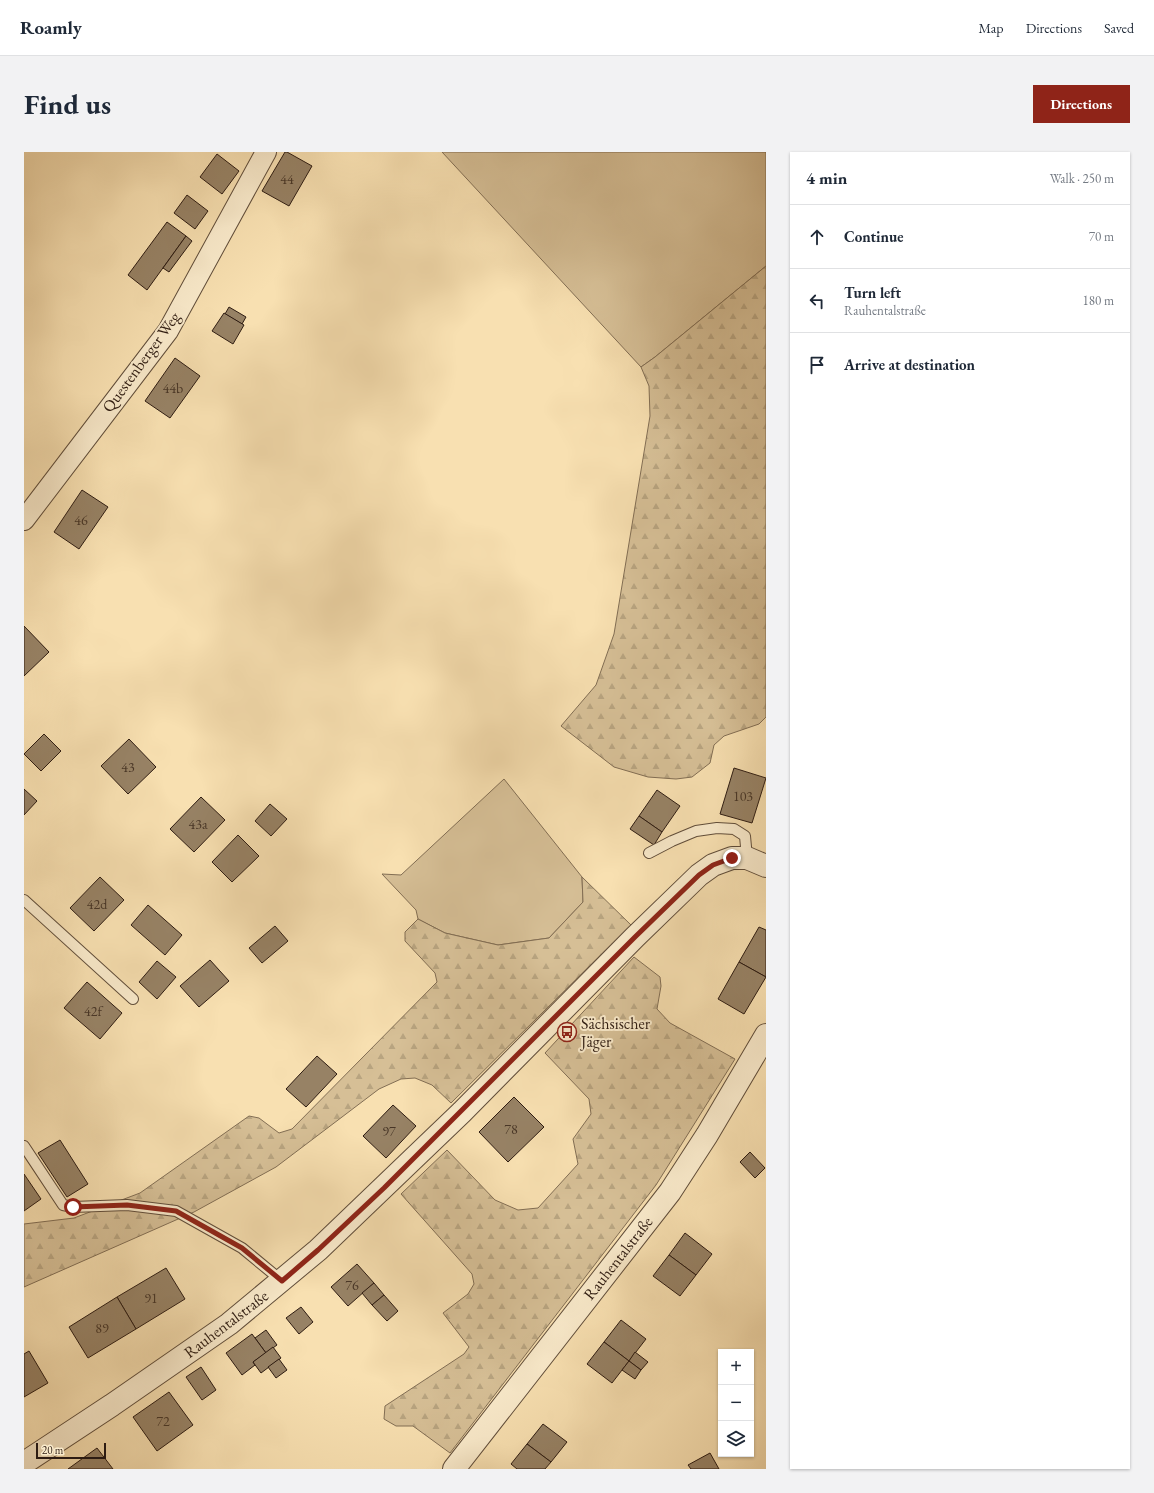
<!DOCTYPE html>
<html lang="en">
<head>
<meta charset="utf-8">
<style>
  :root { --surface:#fff; --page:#f2f2f3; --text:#1f2937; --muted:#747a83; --line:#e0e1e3; --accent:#8f2418 }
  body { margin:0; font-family:"EB Garamond",serif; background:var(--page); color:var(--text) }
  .controls { position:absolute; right:12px; bottom:12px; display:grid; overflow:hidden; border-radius:0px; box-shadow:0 1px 3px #0004 }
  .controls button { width:36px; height:36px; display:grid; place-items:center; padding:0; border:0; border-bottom:1px solid var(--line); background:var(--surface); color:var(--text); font:20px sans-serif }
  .scale { position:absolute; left:12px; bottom:10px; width:70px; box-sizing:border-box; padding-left:4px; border:2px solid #2e1c12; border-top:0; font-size:11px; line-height:14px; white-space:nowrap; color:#2e1c12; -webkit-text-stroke:3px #faebcc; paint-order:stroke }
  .stop { position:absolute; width:12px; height:12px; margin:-9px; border:3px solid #8f2418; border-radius:50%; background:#fff }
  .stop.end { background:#8f2418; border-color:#fff; box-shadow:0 1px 4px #0008 }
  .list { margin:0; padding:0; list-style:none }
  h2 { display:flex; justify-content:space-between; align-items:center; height:52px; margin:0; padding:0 16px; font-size:17px }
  h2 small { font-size:13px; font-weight:400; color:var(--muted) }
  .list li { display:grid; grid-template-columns:26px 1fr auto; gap:12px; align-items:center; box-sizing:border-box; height:64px; padding:0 16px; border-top:1px solid var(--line) }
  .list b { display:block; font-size:15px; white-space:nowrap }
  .list p { margin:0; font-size:13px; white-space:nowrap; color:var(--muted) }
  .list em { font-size:13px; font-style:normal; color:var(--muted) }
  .icon { flex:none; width:22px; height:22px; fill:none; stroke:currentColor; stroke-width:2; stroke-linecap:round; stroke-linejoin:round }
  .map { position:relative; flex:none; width:742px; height:1317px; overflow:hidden; border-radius:0px }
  header { display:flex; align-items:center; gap:24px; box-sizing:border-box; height:56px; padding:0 20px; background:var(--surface); border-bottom:1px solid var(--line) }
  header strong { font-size:19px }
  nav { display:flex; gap:22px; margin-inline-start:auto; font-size:14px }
  .intro { display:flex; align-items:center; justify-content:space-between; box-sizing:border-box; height:96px; padding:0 24px }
  h1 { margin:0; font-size:28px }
  .button { padding:10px 18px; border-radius:0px; background:var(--accent); color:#fff; font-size:14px; font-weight:700 }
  main { display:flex; gap:24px; padding:0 24px }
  aside { flex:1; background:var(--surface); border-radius:0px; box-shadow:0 1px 3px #0004 }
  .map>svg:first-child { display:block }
  .grass { fill:#d6bf96; stroke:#826e54 }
  .forest { fill:url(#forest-firs); stroke:#826e54 }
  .building { fill:#978265; stroke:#2e1c12 }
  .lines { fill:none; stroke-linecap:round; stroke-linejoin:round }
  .service-casing { stroke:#604d3a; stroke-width:12 }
  .minor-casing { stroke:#604d3a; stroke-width:22 }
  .tertiary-casing { stroke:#604d3a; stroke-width:24 }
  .service { stroke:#faebcc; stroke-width:10 }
  .minor { stroke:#faebcc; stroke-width:20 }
  .tertiary { stroke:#faebcc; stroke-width:22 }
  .route { stroke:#8f2418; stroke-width:5 }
  .labels { text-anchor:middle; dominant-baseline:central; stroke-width:4; stroke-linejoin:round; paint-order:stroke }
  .number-label { font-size:14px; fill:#483627 }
  .street-label { font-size:16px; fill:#2e1c12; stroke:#faebcc }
  .poi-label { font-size:16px; fill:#2e1c12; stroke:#faebcc; text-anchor:start }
</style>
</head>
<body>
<header>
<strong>Roamly</strong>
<nav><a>Map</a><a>Directions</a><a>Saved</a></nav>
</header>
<div class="intro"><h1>Find us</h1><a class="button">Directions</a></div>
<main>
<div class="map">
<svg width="742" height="1317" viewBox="0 0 742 1317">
  <defs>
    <pattern id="forest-firs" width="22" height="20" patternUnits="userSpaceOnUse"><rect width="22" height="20" fill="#d6bf96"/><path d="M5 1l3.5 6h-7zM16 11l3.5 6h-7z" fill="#b8a480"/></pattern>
  </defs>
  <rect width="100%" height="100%" fill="#f8e0b1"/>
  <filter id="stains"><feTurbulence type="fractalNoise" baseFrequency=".005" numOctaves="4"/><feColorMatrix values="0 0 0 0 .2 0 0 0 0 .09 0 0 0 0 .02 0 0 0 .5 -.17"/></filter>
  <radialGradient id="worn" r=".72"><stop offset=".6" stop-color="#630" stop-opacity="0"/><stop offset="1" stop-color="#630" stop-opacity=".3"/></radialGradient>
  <g class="grass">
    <path d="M418 0H742V114L631 205 617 215Z"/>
    <path d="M480 627 558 725 559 750 525 786 474 793 421 781 394 767 392 758 358 722 377 723Z"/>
  </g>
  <g class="forest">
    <path d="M742 114V565L735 572 700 584 690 593 686 611 668 625 652 627 624 625 590 615 537 574 572 533 590 482 626 264 625 234 617 215 631 205Z"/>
    <path d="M558 725 607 773 427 951 408 933 391 926 377 927 355 937 252 1015 170 1060 0 1135V1072L50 1066 116 1041 225 964 235 966 255 981 268 977 413 830 411 821 381 789V780L394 767 421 781 474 793 525 786 559 750Z"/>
    <path d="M610 805 636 825 637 834 633 857 646 871 711 907 632 1033 426 1301 389 1274H372L360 1267 361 1254 440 1202 445 1195 419 1161 444 1142 450 1132 448 1122 377 1042 423 998 471 1048 494 1058 514 1056 554 1012 549 987 567 962 565 947 521 901Z"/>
  </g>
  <g class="building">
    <path d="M261 0H263L288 14 265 54 238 39Z"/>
    <path d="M193 2 215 19 198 42 176 25Z"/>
    <path d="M163 43 184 59 171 77 150 61Z"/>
    <path d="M143 70 162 84 123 138 104 123Z"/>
    <path d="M162 84 168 89 145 120 139 116Z"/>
    <path d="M205 155 222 165 218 172 201 162Z"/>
    <path d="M200 161 220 173 209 192 188 179Z"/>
    <path d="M151 206 176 224 146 266 121 249Z"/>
    <path d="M58 338 84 355 55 397 30 380Z"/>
    <path d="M0 474 25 500 0 524Z"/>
    <path d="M20 582 37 599 17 619 0 602Z"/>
    <path d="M105 587 132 615 104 642 77 614Z"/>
    <path d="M710 616 742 626 728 671 696 662Z"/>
    <path d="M0 637 13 649 0 663Z"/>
    <path d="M633 638 656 654 638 680 615 664Z"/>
    <path d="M177 645 201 668 170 700 146 677Z"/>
    <path d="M246 652 263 667 247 684 231 669Z"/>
    <path d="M615 664 638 680 630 693 606 677Z"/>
    <path d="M214 683 235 704 208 730 188 710Z"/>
    <path d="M76 725 100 748 70 779 46 756Z"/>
    <path d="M124 753 158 783 141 803 107 773Z"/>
    <path d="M251 774 264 789 238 811 225 796Z"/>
    <path d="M735 775 742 778V825L715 810Z"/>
    <path d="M186 808 205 829 175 855 156 834Z"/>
    <path d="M133 809 152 825 133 847 115 830Z"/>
    <path d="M715 810 742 825 720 862 694 847Z"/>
    <path d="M63 830 98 861 76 887 40 856Z"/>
    <path d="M293 904 313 922 282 955 262 937Z"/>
    <path d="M490 945 520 975 484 1010 455 980Z"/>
    <path d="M369 953 392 974 362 1006 339 984Z"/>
    <path d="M36 988 64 1032 43 1045 14 1001Z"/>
    <path d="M726 1000 741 1016 731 1026 716 1010Z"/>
    <path d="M0 1022 17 1047 0 1059Z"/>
    <path d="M661 1081 688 1102 672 1123 645 1103Z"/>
    <path d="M645 1103 672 1123 656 1144 629 1124Z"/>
    <path d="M333 1112 350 1131 324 1154 307 1135Z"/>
    <path d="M142 1116 161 1147 112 1177 93 1145Z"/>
    <path d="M350 1131 360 1143 348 1153 338 1141Z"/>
    <path d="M360 1143 374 1159 363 1169 348 1153Z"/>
    <path d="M93 1145 112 1177 64 1206 45 1175Z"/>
    <path d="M277 1155 289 1170 275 1182 262 1166Z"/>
    <path d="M597 1168 622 1187 605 1209 580 1190Z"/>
    <path d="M242 1178 253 1193 242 1201 231 1186Z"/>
    <path d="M228 1182 242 1201 229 1210 231 1213 218 1223 202 1201Z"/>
    <path d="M580 1190 605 1209 588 1231 563 1212Z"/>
    <path d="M249 1195 257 1206 237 1221 229 1210Z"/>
    <path d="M5 1199 24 1231 0 1245V1202Z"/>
    <path d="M611 1200 624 1210 617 1218 605 1209Z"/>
    <path d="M255 1207 263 1218 252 1226 244 1215Z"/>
    <path d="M605 1209 617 1218 611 1227 598 1218Z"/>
    <path d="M177 1215 192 1238 178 1248 162 1225Z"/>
    <path d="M145 1240 169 1273 133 1299 109 1265Z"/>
    <path d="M519 1272 543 1290 527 1310 503 1292Z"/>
    <path d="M503 1292 527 1310 521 1317H493L487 1312Z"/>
    <path d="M73 1296 89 1317H44Z"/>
    <path d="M686 1301 695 1317H667L664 1313Z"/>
  </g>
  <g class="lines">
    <g class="service-casing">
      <g id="service">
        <path d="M625 701 648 689 672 679 693 676 710 677 721 684 723 706"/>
        <path d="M0 748 109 847"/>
        <path d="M0 994 39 1053 49 1055 103 1053 152 1059 218 1096 258 1129"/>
      </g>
    </g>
    <g class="minor-casing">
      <path id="minor" d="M0 368 144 179 242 0"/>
    </g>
    <g class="tertiary-casing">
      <g id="tertiary">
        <path d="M0 1311 88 1253 205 1172 294 1098 438 960 611 785 675 723 689 713 708 706H723L742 714"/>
        <path d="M430 1317 646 1040 683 983 742 883"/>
      </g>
    </g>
    <use href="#service" class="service"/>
    <use href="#minor" class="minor"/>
    <use href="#tertiary" class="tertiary"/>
  </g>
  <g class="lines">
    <path class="route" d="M49 1055 103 1053 152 1059 218 1096 258 1129 294 1098 360 1036 611 785 675 723 689 713 708 706"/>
  </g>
  <defs>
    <g id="bus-ring" transform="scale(1)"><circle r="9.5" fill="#faebcc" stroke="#8f2418" stroke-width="1.5"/><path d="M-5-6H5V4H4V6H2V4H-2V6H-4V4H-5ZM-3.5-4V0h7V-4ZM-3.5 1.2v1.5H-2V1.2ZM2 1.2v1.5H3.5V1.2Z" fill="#8f2418"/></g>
  </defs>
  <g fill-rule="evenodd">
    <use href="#bus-ring" x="543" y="880"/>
  </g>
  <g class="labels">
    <g class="number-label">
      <text x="263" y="27">44</text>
      <text x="149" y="236">44b</text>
      <text x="57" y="368">46</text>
      <text x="104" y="615">43</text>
      <text x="719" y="644">103</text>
      <text x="174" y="672">43a</text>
      <text x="73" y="752">42d</text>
      <text x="69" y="859">42f</text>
      <text x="487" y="977">78</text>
      <text x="365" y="979">97</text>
      <text x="328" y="1133">76</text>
      <text x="127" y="1146">91</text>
      <text x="78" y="1176">89</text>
      <text x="139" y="1269">72</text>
    </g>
    <g class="street-label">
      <text transform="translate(117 210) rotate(-54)">Questenberger Weg</text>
      <text transform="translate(594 1106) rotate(-52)">Rauhentalstraße</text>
      <text transform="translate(202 1172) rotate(-37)">Rauhentalstraße</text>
    </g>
    <g class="poi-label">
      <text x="557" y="871">Sächsischer<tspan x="557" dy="18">Jäger</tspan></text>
    </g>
  </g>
  <rect width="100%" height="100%" filter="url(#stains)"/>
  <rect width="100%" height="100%" fill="url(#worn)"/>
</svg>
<div class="controls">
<button>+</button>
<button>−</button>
<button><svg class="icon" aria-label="layers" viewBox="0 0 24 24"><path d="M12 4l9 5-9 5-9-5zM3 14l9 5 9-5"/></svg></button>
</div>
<div class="scale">20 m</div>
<div class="stop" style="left:49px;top:1055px"></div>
<div class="stop end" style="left:708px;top:706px"></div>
</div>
<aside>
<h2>4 min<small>Walk · 250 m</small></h2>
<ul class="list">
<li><svg class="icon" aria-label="ahead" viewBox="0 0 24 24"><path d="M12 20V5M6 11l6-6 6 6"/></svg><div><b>Continue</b></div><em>70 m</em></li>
<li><svg class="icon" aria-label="left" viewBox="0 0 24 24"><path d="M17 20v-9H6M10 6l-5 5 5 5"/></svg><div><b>Turn left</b><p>Rauhentalstraße</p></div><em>180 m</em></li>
<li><svg class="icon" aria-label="arrive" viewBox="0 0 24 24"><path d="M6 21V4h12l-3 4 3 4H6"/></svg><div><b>Arrive at destination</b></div></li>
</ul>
</aside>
</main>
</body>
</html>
